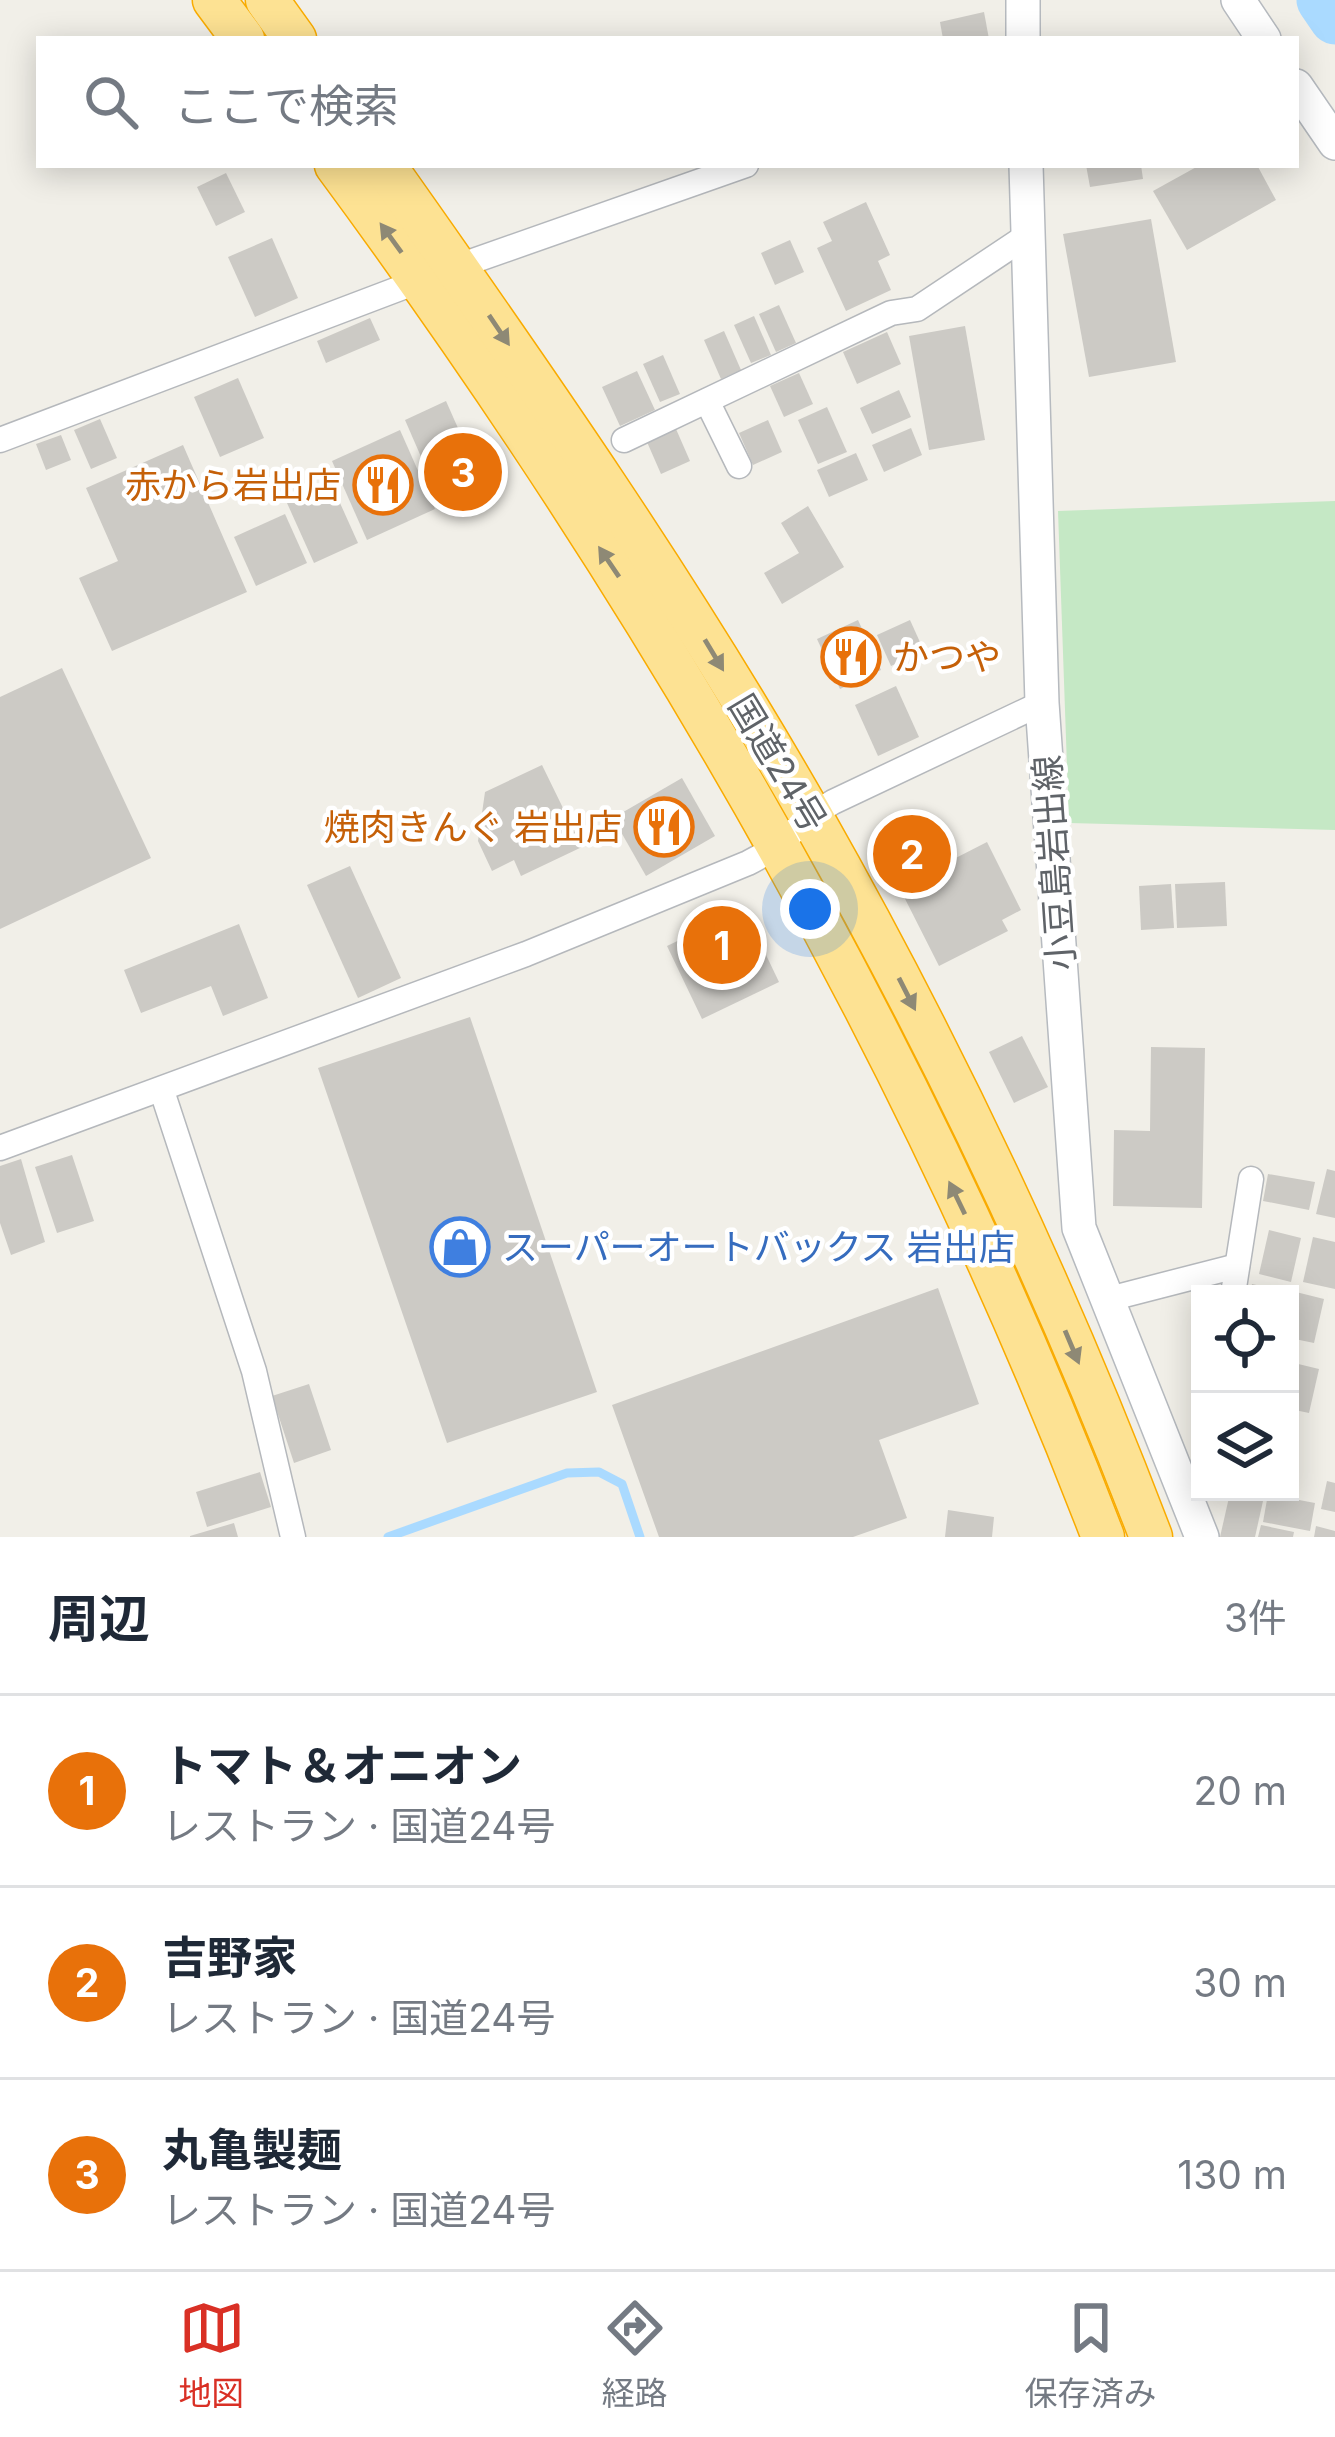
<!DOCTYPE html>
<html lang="ja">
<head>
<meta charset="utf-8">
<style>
  :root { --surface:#fff; --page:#f6f6f7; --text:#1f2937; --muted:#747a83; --line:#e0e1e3; --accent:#d93025 }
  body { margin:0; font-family:Inter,"Noto Sans JP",sans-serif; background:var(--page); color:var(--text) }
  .controls { position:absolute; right:36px; bottom:36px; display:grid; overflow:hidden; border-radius:0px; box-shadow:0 6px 30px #0003 }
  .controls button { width:108px; height:108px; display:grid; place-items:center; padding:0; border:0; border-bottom:3px solid var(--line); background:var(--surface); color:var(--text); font:60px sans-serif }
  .you { position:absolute; left:810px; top:909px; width:42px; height:42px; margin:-30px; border:9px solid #fff; border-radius:50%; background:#1a73e8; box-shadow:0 0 0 18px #1a73e833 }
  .badge { display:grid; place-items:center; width:78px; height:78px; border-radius:50%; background:var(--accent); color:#fff; font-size:39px; font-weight:700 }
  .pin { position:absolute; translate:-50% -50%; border:6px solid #fff; box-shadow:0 3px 12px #0006 }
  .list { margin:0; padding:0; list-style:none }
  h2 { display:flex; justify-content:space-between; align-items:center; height:156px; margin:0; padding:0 48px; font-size:51px }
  h2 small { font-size:39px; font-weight:400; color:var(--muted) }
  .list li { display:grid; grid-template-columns:78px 1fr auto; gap:36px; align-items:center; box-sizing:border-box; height:192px; padding:0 48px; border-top:3px solid var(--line) }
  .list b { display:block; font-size:45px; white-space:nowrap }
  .list p { margin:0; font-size:39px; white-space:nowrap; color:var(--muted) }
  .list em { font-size:39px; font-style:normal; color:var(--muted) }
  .icon { flex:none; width:66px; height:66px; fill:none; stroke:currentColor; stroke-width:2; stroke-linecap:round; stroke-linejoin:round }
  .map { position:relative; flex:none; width:1335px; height:1537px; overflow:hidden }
  .search { position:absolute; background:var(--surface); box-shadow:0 6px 30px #0003; left:36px; right:36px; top:36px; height:132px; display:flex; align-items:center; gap:30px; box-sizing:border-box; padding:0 42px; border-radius:0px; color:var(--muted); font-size:45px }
  .sheet { height:732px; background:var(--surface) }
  nav { display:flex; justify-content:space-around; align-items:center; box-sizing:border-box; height:168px; border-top:3px solid var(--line); background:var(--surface); font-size:33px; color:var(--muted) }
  nav a { display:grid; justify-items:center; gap:6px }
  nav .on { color:var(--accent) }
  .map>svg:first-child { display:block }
  .green { fill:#c5e8c5 }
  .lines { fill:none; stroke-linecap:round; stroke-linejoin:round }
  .stream { stroke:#aadaff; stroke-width:9 }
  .river { stroke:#aadaff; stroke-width:51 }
  .building { fill:#cccac5 }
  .street-casing { stroke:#b5b8bc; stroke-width:27 }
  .secondary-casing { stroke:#b6babf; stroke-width:36 }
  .highway-casing { stroke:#f9ab00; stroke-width:45 }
  .street { stroke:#fff; stroke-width:24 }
  .secondary { stroke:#fff; stroke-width:33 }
  .highway { stroke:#fde293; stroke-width:42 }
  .oneway { fill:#8e8975 }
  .labels { text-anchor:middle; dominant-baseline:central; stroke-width:9; stroke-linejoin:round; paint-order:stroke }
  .food-label { font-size:36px; fill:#c56008; stroke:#fff; text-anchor:end }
  .street-label { font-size:36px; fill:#5f6368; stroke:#fff }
  .shop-label { font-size:36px; fill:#366cbe; stroke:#fff; text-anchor:start }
</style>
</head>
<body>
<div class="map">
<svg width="1335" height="1537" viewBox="0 0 1335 1537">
  <rect width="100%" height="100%" fill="#f1efe8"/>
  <path class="green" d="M1335 501V830L1069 823 1058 511Z"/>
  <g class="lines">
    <path class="stream" d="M388 1537 567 1473 599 1472 622 1484 640 1537"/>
    <path class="river" d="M1322 0 1335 19"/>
  </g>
  <g class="building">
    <path d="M984 12 989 39H943L940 22Z"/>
    <path d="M1086 165H1141L1143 179 1090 187Z"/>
    <path d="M1200 165H1257L1276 200 1187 250 1153 191Z"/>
    <path d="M226 173 245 212 216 226 197 187Z"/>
    <path d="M866 202 890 255 878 261 891 290 846 311 817 248 832 241 823 222Z"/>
    <path d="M1151 219 1176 362 1089 377 1063 234Z"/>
    <path d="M272 238 298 298 255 317 228 257Z"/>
    <path d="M790 240 804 272 775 285 761 253Z"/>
    <path d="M779 305 796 343 776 352 759 314Z"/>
    <path d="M754 316 771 355 751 363 734 325Z"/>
    <path d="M370 318 380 340 326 363 317 341Z"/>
    <path d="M965 326 985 440 929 450 909 336Z"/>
    <path d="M724 331 741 370 721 379 704 340Z"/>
    <path d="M887 332 901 364 857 384 843 352Z"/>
    <path d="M663 355 680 394 660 402 643 364Z"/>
    <path d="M637 371 655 410 620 426 602 387Z"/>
    <path d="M799 373 813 404 784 417 770 386Z"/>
    <path d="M238 378 264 438 220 457 194 397Z"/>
    <path d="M899 390 911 417 872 434 860 408Z"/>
    <path d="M446 401 484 487 442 505 405 420Z"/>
    <path d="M827 407 847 452 818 464 798 420Z"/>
    <path d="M100 419 117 458 91 469 74 430Z"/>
    <path d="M768 420 782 452 753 465 739 433Z"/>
    <path d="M911 428 922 455 884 472 872 445Z"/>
    <path d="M676 429 690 461 661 474 647 442Z"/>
    <path d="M400 430 435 509 367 540 332 461Z"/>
    <path d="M61 435 71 460 46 470 36 444Z"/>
    <path d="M183 445 247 592 112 651 79 578 118 561 86 488Z"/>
    <path d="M856 453 868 480 829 497 817 470Z"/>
    <path d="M331 483 358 543 314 563 287 503Z"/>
    <path d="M808 506 844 567 782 604 764 573 799 553 781 523Z"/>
    <path d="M285 514 307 563 256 586 234 537Z"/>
    <path d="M858 620 881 670 840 689 817 639Z"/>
    <path d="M910 620 924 651 891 666 877 635Z"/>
    <path d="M62 668 151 858 0 929V697Z"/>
    <path d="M896 686 919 737 878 756 855 705Z"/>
    <path d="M542 765 582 847 521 876 514 860 492 871 478 841 485 792Z"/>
    <path d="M682 778 715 836 646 876 613 818Z"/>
    <path d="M938 827 949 849 895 875 884 853Z"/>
    <path d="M987 842 1021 910 1002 920 1008 931 939 966 899 887Z"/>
    <path d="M350 866 401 978 358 998 307 885Z"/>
    <path d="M1225 882 1227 926 1177 928 1175 884Z"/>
    <path d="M1171 884 1174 928 1141 930 1139 886Z"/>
    <path d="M744 909 779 982 702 1019 667 946Z"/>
    <path d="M239 924 268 998 223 1016 211 986 141 1013 124 970Z"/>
    <path d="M470 1017 597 1392 447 1443 318 1068Z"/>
    <path d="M1022 1036 1048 1087 1014 1103 989 1052Z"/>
    <path d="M1151 1047 1205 1048 1202 1208 1113 1206 1114 1130 1150 1131Z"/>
    <path d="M72 1155 94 1221 57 1233 35 1167Z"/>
    <path d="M21 1159 45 1242 11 1255 0 1223V1166Z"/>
    <path d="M1327 1169 1335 1171V1218L1316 1214Z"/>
    <path d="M1268 1174 1315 1182 1309 1210 1263 1201Z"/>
    <path d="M1269 1230 1301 1238 1291 1282 1259 1274Z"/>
    <path d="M1313 1237 1335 1242V1289L1303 1282Z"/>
    <path d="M1252 1284 1287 1292V1294H1250Z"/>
    <path d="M938 1288 979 1404 879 1440 907 1518 853 1537H659L612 1405Z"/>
    <path d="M1292 1291 1324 1299 1314 1343 1290 1338Z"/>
    <path d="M1290 1362 1319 1369 1309 1413 1290 1409Z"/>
    <path d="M309 1384 331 1450 294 1463 272 1396Z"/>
    <path d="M260 1472 271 1507 207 1527 196 1492Z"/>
    <path d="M1327 1481 1335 1483V1512L1321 1509Z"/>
    <path d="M1230 1493 1263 1501 1255 1537H1220Z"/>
    <path d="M1268 1494 1315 1503 1310 1531 1263 1522Z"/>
    <path d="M948 1510 994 1517 992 1537H945Z"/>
    <path d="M234 1523 238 1537H190V1536Z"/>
    <path d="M1261 1525 1294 1532 1293 1537H1258Z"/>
    <path d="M1316 1526 1335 1531V1537H1314Z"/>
  </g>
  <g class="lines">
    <g class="street-casing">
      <g id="street">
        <path d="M707 401 739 466"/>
        <path d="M0 440 456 267 746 165"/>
        <path d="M624 440 891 313 917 309 1028 235"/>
        <path d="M162 1091 254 1371 293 1537"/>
        <path d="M0 1148 526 954 748 863C781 847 801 821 833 802L1042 703"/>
        <path d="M1233 1294 1251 1179"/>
        <path d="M1105 1300 1237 1266"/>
      </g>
    </g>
    <g class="secondary-casing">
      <g id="secondary">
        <path d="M1023 0V39"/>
        <path d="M1238 0 1264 39"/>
        <path d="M1296 86 1335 143"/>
        <path d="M1026 165 1042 703 1079 1228 1202 1537"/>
      </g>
    </g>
    <g class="highway-casing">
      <g id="highway">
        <path d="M214 0 243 39"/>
        <path d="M267 0 295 39"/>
        <path d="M336 165C647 586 916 1047 1103 1537"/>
        <path d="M384 165C534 377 683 591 811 816 942 1047 1057 1290 1151 1537"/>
      </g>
    </g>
    <use href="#street" class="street"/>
    <use href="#secondary" class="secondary"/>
    <use href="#highway" class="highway"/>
  </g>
  <defs><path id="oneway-solid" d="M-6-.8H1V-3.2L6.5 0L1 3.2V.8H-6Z" transform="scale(3)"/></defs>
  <g class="oneway">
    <use href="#oneway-solid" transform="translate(391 238) rotate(-126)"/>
    <use href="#oneway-solid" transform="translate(499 330) rotate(56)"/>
    <use href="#oneway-solid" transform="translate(609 562) rotate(-124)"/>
    <use href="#oneway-solid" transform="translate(714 655) rotate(59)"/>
    <use href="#oneway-solid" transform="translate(907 994) rotate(63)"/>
    <use href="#oneway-solid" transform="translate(957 1198) rotate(-116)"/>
    <use href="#oneway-solid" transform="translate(1072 1347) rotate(67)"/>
  </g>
  <defs>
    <g id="restaurant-ring" transform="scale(3)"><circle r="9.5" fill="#fff" stroke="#e8710a" stroke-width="1.5"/><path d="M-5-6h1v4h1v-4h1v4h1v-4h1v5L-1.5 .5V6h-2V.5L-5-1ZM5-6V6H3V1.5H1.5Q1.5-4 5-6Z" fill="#e8710a"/></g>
    <g id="shop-ring" transform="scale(3)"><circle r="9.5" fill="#fff" stroke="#3f7fe0" stroke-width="1.5"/><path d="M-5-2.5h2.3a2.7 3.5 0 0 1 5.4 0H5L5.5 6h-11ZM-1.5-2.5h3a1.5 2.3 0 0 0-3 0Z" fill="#3f7fe0"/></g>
  </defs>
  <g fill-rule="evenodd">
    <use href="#restaurant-ring" x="383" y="485"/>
    <use href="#restaurant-ring" x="851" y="657"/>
    <use href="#restaurant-ring" x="664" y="827"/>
    <use href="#shop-ring" x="460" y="1247"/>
  </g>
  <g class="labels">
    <g class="food-label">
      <text x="341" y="485">赤から岩出店</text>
      <text x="893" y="657" text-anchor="start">かつや</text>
      <text x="622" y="827">焼肉きんぐ 岩出店</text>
    </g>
    <g class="street-label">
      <text transform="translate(778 763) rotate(59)">国道24号</text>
      <text transform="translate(1054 863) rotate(-94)">小豆島岩出線</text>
    </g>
    <g class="shop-label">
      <text x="502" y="1247">スーパーオートバックス 岩出店</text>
    </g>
  </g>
</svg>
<div class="controls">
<button><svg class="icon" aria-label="locate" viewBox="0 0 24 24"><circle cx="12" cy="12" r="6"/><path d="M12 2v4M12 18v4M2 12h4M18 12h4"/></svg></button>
<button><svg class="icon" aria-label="layers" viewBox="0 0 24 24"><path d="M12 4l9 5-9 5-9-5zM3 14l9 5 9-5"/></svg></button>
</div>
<div class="you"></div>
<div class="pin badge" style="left:722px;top:945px;background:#e8710a">1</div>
<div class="pin badge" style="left:912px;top:854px;background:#e8710a">2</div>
<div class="pin badge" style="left:463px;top:472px;background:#e8710a">3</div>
<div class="search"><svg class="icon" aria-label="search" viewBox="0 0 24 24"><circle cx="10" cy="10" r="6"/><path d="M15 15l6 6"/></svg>ここで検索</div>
</div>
<section class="sheet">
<h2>周辺<small>3件</small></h2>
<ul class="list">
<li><span class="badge" style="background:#e8710a">1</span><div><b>トマト＆オニオン</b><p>レストラン · 国道24号</p></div><em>20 m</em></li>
<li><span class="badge" style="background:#e8710a">2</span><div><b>吉野家</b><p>レストラン · 国道24号</p></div><em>30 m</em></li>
<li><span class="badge" style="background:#e8710a">3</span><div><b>丸亀製麺</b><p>レストラン · 国道24号</p></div><em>130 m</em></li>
</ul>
</section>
<nav>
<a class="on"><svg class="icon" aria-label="map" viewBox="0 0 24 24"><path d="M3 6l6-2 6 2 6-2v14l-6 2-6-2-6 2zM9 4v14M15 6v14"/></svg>地図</a>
<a><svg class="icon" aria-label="directions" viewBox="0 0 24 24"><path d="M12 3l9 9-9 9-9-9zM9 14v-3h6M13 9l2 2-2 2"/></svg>経路</a>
<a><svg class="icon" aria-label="saved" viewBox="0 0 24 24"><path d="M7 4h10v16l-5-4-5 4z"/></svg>保存済み</a>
</nav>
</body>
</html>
